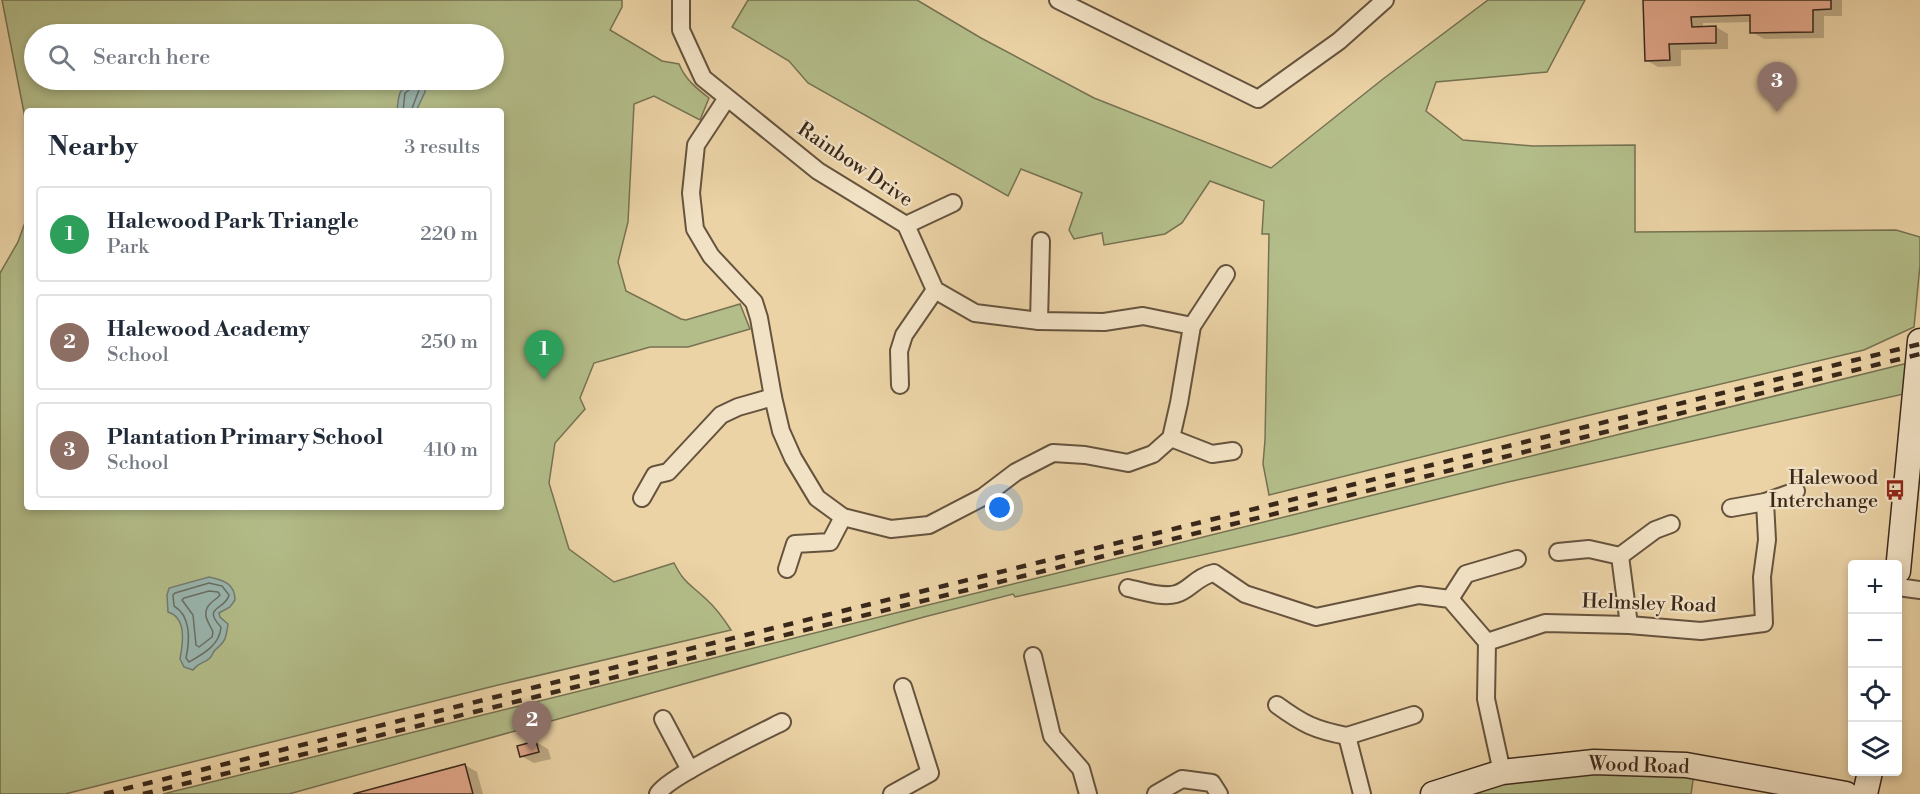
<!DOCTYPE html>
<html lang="en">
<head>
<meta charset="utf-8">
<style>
  :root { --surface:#fff; --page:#f2f2f3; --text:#1f2937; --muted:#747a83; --line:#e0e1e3; --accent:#db2777 }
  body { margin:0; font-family:"Libre Bodoni",serif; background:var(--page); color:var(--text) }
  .controls { position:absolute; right:18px; bottom:18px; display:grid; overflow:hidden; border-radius:6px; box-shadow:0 3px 9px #0003 }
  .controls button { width:54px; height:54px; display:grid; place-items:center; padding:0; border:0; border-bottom:2px solid var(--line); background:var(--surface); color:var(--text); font:30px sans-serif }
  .you { position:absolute; left:1000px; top:508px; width:21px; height:21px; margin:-15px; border:4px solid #fff; border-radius:50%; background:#1a73e8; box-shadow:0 0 0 9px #1a73e833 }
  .badge { display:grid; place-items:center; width:39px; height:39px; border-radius:50%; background:var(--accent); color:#fff; font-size:20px; font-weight:700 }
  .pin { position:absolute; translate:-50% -50px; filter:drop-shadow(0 2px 3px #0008) }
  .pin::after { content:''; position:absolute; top:32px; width:21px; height:18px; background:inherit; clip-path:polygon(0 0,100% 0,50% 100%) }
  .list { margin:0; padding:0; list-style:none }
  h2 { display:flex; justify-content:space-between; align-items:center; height:78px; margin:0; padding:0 24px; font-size:26px }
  h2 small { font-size:20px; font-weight:400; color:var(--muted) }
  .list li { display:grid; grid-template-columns:39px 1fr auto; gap:18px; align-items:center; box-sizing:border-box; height:96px; margin:0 12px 12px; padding:0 12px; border:2px solid var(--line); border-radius:6px }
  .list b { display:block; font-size:22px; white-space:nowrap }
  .list p { margin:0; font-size:20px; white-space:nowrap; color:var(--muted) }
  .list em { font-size:20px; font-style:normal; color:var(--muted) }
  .icon { flex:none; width:33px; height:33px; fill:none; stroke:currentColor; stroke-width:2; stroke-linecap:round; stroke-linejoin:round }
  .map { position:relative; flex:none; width:1920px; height:794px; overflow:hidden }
  .search { position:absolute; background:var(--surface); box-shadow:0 3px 9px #0003; left:24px; top:24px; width:480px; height:66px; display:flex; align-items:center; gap:15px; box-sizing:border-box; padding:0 21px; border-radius:33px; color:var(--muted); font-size:22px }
  .panel { position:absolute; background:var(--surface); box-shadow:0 3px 9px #0003; left:24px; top:108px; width:480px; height:402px; border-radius:6px }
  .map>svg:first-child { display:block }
  .green { fill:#b3bd89; stroke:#767252; stroke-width:1.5; fill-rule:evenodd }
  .water { fill:#9ab6af; stroke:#747d74; stroke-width:1.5 }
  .shadow { fill:#0003 }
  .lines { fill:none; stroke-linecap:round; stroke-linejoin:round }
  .shore { stroke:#6a6f65; stroke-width:1.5 }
  .building { fill:#e3a88b; stroke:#3a281b; stroke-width:1.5 }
  .street-casing { stroke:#66533e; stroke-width:20 }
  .secondary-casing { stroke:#3a281b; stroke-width:27 }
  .street { stroke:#f2e2c5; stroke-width:16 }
  .secondary { stroke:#f2e2c5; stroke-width:24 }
  .rail { stroke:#3a281b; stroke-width:4.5; stroke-dasharray:10 10; stroke-linecap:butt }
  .labels { text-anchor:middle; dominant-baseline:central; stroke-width:4.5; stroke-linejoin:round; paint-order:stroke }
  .street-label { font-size:20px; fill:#3a281b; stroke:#f2e2c5 }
  .poi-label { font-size:20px; fill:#3a281b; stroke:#f2e2c5; text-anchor:end }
</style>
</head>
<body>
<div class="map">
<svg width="1920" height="794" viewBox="0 0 1920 794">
  <rect width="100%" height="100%" fill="#ebd3a6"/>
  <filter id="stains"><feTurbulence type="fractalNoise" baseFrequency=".00333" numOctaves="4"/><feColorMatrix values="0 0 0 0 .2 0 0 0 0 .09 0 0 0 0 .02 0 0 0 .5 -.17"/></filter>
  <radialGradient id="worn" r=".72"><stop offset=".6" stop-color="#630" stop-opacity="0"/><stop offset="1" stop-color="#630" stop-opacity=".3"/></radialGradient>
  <g class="green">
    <path d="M2 0H622V7L610 30 662 61 679 64C685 79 696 88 709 98L700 120 654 96 634 104 628 222 618 262 626 291 681 319 686 320 740 304 750 329 688 347H650L594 363 580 398 585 409 555 443 549 483 569 549 614 582 674 563C684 583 690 584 706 599 716 608 724 619 731 630L498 685 65 794H0V273L18 242 27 217V507H501V111H27V128ZM34 34H494V80H34Z"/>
    <path d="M748 0H917L981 38 1094 98 1271 168 1383 79 1488 0H1585L1547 72 1436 82 1426 111 1463 140 1533 146 1635 145V232L1896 230 1920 237V265L1914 327 1864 350 1586 416 1269 495 1263 464 1265 440 1269 234H1262L1264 201 1210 181 1182 223 1165 234 1104 245 1102 233 1074 239 1069 230 1082 193 1021 169 1008 196 808 83 789 61 732 27Z"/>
    <path d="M1908 363 1904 394 1508 482 1291 535 1015 597 1013 594 924 617 289 794H163Z"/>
    <path d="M1695 767 1691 794H1434L1516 770Z"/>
  </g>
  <g class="water">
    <path d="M411 80H423L426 83 425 92 416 111H397C399 92 398 93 411 80Z"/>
    <path d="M209 577C224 580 235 584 235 600L230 607 219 613 220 617 228 624C226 638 226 641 215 650 213 652 212 656 210 658 204 664 200 661 193 670L184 667 180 659C183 643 187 618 168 612L167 595 169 588Z"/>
  </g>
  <g class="shadow">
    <path d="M1645 0H1842V16H1824V38L1764 39 1752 32V22L1703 23V28L1716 27 1728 34V49L1681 50V66L1658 67 1646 60Z"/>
    <path d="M536 742 548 749 551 759 534 763 521 756Z"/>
    <path d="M465 765 477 772 483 794H358Z"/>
  </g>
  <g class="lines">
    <g class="shore">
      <path d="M403 111 405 93 417 84 419 86V90L411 111"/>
      <path d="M209 583 222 586 229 595C226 610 201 606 221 627 220 645 203 654 189 662L186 658C190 640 191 616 174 606L173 595 175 593Z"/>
      <path d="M209 591 218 592 220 595C217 599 212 601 209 605 201 615 210 624 213 632L212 637 199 647 196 645 193 615 182 600 184 598Z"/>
    </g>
  </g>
  <g class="building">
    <path d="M1643 0H1831V9L1813 10V32L1750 33V15L1691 17 1692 27 1716 26V43L1669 44 1670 60 1645 61Z"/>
    <path d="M536 741 539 752 520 757 517 746Z"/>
    <path d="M465 764 473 794H353Z"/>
  </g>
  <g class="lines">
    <g class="street-casing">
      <g id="street">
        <path d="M681 0V30L703 78 818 171 906 225 935 290 975 313 1039 321 1104 322 1143 316 1192 326"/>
        <path d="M1058 0 1258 99 1339 41 1385 0"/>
        <path d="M727 98 696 145 691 193 695 229 711 256 754 302 759 318 773 397 781 431 793 458 817 498 843 517 891 529 929 525 983 497 1016 472 1053 453 1085 455 1128 463 1153 454 1171 438 1179 403 1192 326 1226 274"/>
        <path d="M906 225 953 203"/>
        <path d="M1039 321 1041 241"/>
        <path d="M900 385 899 351 904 335 935 290"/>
        <path d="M1171 438 1212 454 1233 451"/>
        <path d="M642 498 655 475 668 472 721 415 738 407 773 397"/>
        <path d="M1731 508 1765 502 1796 491"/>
        <path d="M1558 552 1589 549 1620 556 1629 625"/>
        <path d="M1620 556 1655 530 1671 524"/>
        <path d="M787 569 795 544 830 542 843 517"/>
        <path d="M1898 587 1920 590"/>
        <path d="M1128 588C1142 591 1162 598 1176 594 1189 591 1197 576 1214 573L1245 594 1316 617 1419 595 1450 599 1487 642 1486 699 1502 772"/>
        <path d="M1450 599 1466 574 1517 559"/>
        <path d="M1487 642 1545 623 1629 625 1701 631 1764 623 1762 577 1767 540 1765 502"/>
        <path d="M1033 656 1052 736 1081 769 1088 794"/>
        <path d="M1277 705C1303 724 1315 730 1347 736"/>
        <path d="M663 719 690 770"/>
        <path d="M658 794C666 778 760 733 782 722"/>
        <path d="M892 794 930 773 903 687"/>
        <path d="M1156 794 1182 779 1212 783 1219 794"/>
        <path d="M1362 794 1347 736 1414 715"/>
      </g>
    </g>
    <g class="secondary-casing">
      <g id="secondary">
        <path d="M1898 571 1920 341"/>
        <path d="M1433 794 1502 772 1594 762 1686 765 1846 794"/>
        <path d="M1865 794 1870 772"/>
      </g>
    </g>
    <use href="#street" class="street"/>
    <use href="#secondary" class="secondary"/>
    <g class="rail">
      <path d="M104 794 1920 344"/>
      <path d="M143 794 1920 354"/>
    </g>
  </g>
  <defs>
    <g id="bus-bare" transform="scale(1.62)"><path d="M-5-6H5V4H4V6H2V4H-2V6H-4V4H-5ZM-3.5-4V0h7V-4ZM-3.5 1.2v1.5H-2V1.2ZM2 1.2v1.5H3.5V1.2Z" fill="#8f2418" stroke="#f2e2c5" stroke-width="2.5" paint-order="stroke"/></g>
  </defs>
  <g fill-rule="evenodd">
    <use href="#bus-bare" x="1895" y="490"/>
  </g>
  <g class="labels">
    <g class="street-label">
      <text transform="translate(855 165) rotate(34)">Rainbow Drive</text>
      <text transform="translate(1649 604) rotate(2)">Helmsley Road</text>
      <text transform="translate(1639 766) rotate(2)">Wood Road</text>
    </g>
    <g class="poi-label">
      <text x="1878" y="478">Halewood<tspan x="1878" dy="23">Interchange</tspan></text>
    </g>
  </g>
  <rect width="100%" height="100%" filter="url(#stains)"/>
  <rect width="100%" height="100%" fill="url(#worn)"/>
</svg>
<div class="controls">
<button>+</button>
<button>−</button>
<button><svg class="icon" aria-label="locate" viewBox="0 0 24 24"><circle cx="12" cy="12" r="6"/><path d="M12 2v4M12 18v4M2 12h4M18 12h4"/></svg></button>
<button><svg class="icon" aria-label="layers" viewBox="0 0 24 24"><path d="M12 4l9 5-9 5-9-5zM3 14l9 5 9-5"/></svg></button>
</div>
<div class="you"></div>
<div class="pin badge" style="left:544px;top:380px;background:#2e9e5b">1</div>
<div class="pin badge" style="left:532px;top:751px;background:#8d6e63">2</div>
<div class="pin badge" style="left:1777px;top:112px;background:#8d6e63">3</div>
<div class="search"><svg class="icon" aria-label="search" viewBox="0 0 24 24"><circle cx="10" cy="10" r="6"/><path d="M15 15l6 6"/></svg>Search here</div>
<section class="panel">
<h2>Nearby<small>3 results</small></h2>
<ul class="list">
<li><span class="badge" style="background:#2e9e5b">1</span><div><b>Halewood Park Triangle</b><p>Park</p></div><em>220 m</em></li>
<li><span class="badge" style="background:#8d6e63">2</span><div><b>Halewood Academy</b><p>School</p></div><em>250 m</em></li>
<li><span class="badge" style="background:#8d6e63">3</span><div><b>Plantation Primary School</b><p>School</p></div><em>410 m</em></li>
</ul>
</section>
</div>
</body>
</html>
